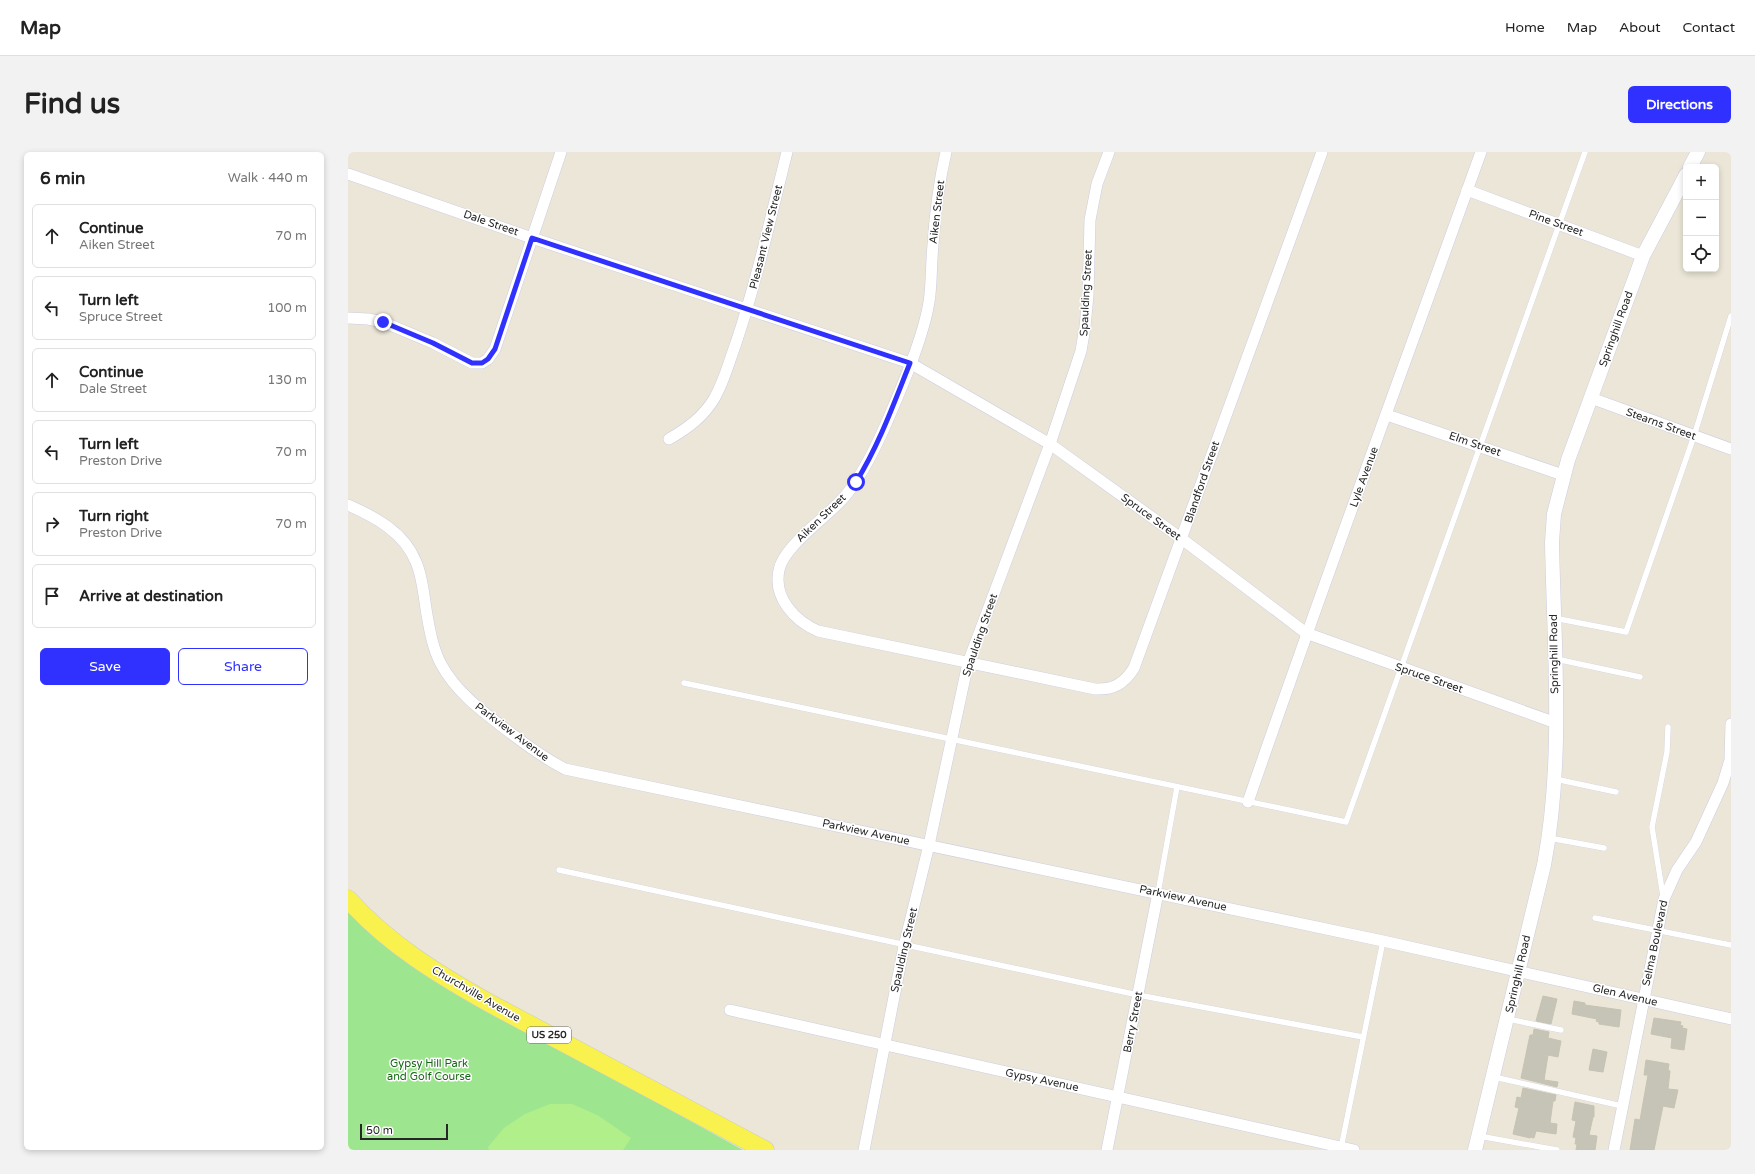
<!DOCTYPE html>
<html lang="en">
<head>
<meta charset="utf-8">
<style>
  :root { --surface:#fff; --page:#f2f2f2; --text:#222; --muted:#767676; --line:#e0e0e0; --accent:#3031ff }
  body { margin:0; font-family:"Varela Round",sans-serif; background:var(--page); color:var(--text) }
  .controls { position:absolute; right:12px; top:12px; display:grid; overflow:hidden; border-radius:6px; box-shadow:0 2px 6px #0003 }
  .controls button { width:36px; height:36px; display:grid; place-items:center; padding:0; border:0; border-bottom:1px solid var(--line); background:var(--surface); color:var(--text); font:20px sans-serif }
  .scale { position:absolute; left:12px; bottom:10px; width:88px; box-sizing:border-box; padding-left:4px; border:2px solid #272727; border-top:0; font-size:11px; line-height:14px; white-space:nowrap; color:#272727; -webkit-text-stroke:3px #fff; paint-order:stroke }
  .stop { position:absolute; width:12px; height:12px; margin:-9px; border:3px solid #3031ff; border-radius:50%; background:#fff }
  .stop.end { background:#3031ff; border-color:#fff; box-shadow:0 1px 4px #0008 }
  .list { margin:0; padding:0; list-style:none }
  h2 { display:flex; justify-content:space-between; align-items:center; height:52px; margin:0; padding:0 16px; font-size:17px }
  h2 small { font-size:13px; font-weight:400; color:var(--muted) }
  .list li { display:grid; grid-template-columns:26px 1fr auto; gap:12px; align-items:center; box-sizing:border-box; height:64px; margin:0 8px 8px; padding:0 8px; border:1px solid var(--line); border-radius:6px }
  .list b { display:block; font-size:15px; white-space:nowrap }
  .list p { margin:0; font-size:13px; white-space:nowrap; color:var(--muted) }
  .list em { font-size:13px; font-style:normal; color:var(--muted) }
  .actions { display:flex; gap:8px; padding:12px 16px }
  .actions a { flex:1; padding:9px 0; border:1px solid var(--accent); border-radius:6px; text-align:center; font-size:14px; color:var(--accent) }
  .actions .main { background:var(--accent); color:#fff }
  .icon { flex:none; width:22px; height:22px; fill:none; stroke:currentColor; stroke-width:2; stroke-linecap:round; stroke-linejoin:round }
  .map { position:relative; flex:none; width:1383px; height:998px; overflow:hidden; border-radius:6px }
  header { display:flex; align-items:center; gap:24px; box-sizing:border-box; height:56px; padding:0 20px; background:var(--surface); border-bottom:1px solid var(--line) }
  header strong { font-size:19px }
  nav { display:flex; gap:22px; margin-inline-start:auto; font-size:14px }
  .intro { display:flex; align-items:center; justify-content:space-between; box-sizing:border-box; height:96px; padding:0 24px }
  h1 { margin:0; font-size:28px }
  .button { padding:10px 18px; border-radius:6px; background:var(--accent); color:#fff; font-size:14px; font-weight:700 }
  main { display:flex; gap:24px; padding:0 24px }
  aside { flex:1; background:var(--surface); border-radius:6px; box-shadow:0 2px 6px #0003 }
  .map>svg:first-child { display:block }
  .green { fill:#9de68f }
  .pitch { fill:#b1ef8a }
  .building { fill:#c6c3b7; stroke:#c6c3b1 }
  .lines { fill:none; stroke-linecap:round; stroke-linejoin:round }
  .service-casing { stroke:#cdcde2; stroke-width:6 }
  .minor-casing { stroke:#cdcde2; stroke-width:12 }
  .tertiary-casing { stroke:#cdcde2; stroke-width:15 }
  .primary-casing { stroke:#cbcbcb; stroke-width:19 }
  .service { stroke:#fff; stroke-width:5.5 }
  .minor { stroke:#fff; stroke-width:11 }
  .tertiary { stroke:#fff; stroke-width:14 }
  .primary { stroke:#f9f14e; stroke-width:18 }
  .route { stroke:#3031ff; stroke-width:5 }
  .labels { text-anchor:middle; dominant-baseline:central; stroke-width:3; stroke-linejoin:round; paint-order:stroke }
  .shield { fill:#fff; stroke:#686868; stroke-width:1 }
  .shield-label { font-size:10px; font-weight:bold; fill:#272727 }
  .street-label { font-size:11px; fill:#272727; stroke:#fff }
  .park-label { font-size:11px; fill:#166714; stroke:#fff }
</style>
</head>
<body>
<header>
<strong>Map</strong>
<nav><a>Home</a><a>Map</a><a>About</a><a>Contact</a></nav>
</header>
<div class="intro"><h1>Find us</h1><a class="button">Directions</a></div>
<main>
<aside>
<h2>6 min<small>Walk · 440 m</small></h2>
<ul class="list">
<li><svg class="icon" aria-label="ahead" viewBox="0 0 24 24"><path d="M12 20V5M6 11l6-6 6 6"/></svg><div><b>Continue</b><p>Aiken Street</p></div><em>70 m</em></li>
<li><svg class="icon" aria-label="left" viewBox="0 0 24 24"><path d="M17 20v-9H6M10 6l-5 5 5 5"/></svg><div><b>Turn left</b><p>Spruce Street</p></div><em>100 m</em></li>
<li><svg class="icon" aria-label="ahead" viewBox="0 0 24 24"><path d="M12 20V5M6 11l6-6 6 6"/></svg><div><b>Continue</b><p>Dale Street</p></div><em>130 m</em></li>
<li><svg class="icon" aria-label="left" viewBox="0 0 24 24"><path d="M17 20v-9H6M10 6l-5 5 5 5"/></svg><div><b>Turn left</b><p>Preston Drive</p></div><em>70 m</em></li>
<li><svg class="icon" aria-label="right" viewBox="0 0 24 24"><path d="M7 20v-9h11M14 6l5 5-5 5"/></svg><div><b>Turn right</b><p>Preston Drive</p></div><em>70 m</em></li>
<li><svg class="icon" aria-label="arrive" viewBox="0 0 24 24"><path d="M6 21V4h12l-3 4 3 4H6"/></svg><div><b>Arrive at destination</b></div></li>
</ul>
<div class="actions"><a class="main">Save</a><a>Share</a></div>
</aside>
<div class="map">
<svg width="1383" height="998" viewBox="0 0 1383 998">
  <rect width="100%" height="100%" fill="#ebe6d7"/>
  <path class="green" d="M0 752 118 845 395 998H0Z"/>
  <path class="pitch" d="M202 952H224L249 963 283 986 275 998H141L140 995 156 976 177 962Z"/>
  <g class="building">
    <path d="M1195 844 1209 847 1203 872 1188 869Z"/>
    <path d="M1226 849 1237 851V853L1273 858 1271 875 1251 872V870L1248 869 1249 867 1224 862Z"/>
    <path d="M1306 866 1333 870 1332 873 1335 874 1334 876 1339 877 1336 898 1323 896 1324 886 1303 882Z"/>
    <path d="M1186 877 1201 880 1200 886 1213 889 1210 905 1200 903 1196 928 1210 930 1209 935 1173 926 1182 883H1185Z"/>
    <path d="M1245 897 1259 900 1255 920 1241 918Z"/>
    <path d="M1298 908 1321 912 1320 918 1322 919 1320 937 1330 938 1326 956 1315 954 1306 998H1282L1287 967 1292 968 1300 923H1296Z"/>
    <path d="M1175 936 1208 943 1207 949H1205L1202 971 1209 972 1208 982 1188 979 1186 986 1182 985V986L1165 982 1171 956 1167 955 1169 945 1173 946Z"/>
    <path d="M1227 950 1246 954V965H1245L1241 983 1249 984 1247 998H1228L1229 992H1227L1228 986 1225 985 1228 969 1224 968Z"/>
  </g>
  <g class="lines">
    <g class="service-casing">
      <g id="service">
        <path d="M1206 466 1278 480 1346 284 1383 164"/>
        <path d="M1208 507 1292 525"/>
        <path d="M336 531 998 670 1237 0"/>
        <path d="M1207 627 1268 640"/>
        <path d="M1201 686 1256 696"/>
        <path d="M211 718 790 843 1015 885"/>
        <path d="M810 741 829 635"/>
        <path d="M1315 744 1304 675 1319 600 1320 575"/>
        <path d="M1247 766 1383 793"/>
        <path d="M1160 867 1213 878"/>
        <path d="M1146 925 1274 954"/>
        <path d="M1131 984 1209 998"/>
        <path d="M993 996 1035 789"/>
      </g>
    </g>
    <g class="minor-casing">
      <g id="minor">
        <path d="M598 0C591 30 587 62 585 93 583 112 584 131 581 150 575 187 553 237 538 272 527 297 515 322 498 343 480 365 436 393 431 418 425 446 447 469 470 479L747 537C765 538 776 532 786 516 850 345 911 172 974 0"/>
        <path d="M0 22 184 86 562 211 702 292 834 387 958 481 1208 571"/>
        <path d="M1119 38 1295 104"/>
        <path d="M0 166 20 167 35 170 85 191 124 211H134L140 207 147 197 213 0"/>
        <path d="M1243 246 1383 297"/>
        <path d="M1039 263 1215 323"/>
        <path d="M321 287C340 276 355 265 366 247 376 230 381 210 388 191 409 128 423 64 439 0"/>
        <path d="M0 353C27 365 56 380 68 410 75 426 76 446 79 463 82 480 85 497 93 512 109 542 138 562 164 582 181 595 198 607 217 617L1035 789 1383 867"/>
        <path d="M900 650C975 432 1055 217 1133 0"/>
        <path d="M382 858 1006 998"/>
        <path d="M516 998 556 794 581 693 620 511 702 292 733 199 737 175 740 143 742 68 749 32 761 0"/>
        <path d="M759 998 810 741"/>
        <path d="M1266 998 1316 747 1329 718 1348 690 1375 631 1382 608 1383 572"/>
      </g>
    </g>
    <g class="tertiary-casing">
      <g id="tertiary">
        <path d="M1342 15 1350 0"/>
        <path d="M1127 998 1196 713C1216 608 1206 497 1204 390L1206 362 1220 308 1295 104 1338 23"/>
      </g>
    </g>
    <g class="primary-casing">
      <path id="primary" d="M0 747C40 792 91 823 143 852L417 998"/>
    </g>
    <use href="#service" class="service"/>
    <use href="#minor" class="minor"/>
    <use href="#tertiary" class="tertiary"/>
    <use href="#primary" class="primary"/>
  </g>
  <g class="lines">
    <path class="route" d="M35 170 85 191 124 211H134L140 207 147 197 184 86 562 211C546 251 531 293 508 330"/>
  </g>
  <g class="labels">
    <rect class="shield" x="179" y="875" width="44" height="16" rx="3"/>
    <g class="shield-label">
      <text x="201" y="883">US 250</text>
    </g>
    <g class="street-label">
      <text transform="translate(589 60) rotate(-83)">Aiken Street</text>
      <text transform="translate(143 71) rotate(19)">Dale Street</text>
      <text transform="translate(1208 71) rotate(20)">Pine Street</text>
      <text transform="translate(418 85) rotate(-76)">Pleasant View Street</text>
      <text transform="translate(738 141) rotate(-87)">Spaulding Street</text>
      <text transform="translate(1268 177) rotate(-70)">Springhill Road</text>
      <text transform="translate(1313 272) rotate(20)">Stearns Street</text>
      <text transform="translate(1127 292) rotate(19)">Elm Street</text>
      <text transform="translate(1016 325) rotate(-70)">Lyle Avenue</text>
      <text transform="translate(854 330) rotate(-71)">Blandford Street</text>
      <text transform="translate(803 365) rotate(36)">Spruce Street</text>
      <text transform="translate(473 366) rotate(-44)">Aiken Street</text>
      <text transform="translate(632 483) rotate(-71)">Spaulding Street</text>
      <text transform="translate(1206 502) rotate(-91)">Springhill Road</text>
      <text transform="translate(1081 526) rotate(19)">Spruce Street</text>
      <text transform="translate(164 580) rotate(37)">Parkview Avenue</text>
      <text transform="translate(518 680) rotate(12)">Parkview Avenue</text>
      <text transform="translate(835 746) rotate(12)">Parkview Avenue</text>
      <text transform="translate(1307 791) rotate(-78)">Selma Boulevard</text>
      <text transform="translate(556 798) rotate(-77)">Spaulding Street</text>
      <text transform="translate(1170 822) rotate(-77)">Springhill Road</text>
      <text transform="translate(128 842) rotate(30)">Churchville Avenue</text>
      <text transform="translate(1277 843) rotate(13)">Glen Avenue</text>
      <text transform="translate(785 870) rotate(-79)">Berry Street</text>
      <text transform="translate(694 928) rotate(12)">Gypsy Avenue</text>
    </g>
    <g class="park-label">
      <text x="81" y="911">Gypsy Hill Park<tspan x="81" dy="13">and Golf Course</tspan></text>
    </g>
  </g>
</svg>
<div class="controls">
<button>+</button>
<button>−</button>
<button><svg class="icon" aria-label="locate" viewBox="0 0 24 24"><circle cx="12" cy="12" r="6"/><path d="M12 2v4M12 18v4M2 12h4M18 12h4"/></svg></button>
</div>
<div class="scale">50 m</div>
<div class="stop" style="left:508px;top:330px"></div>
<div class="stop end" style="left:35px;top:170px"></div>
</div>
</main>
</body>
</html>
